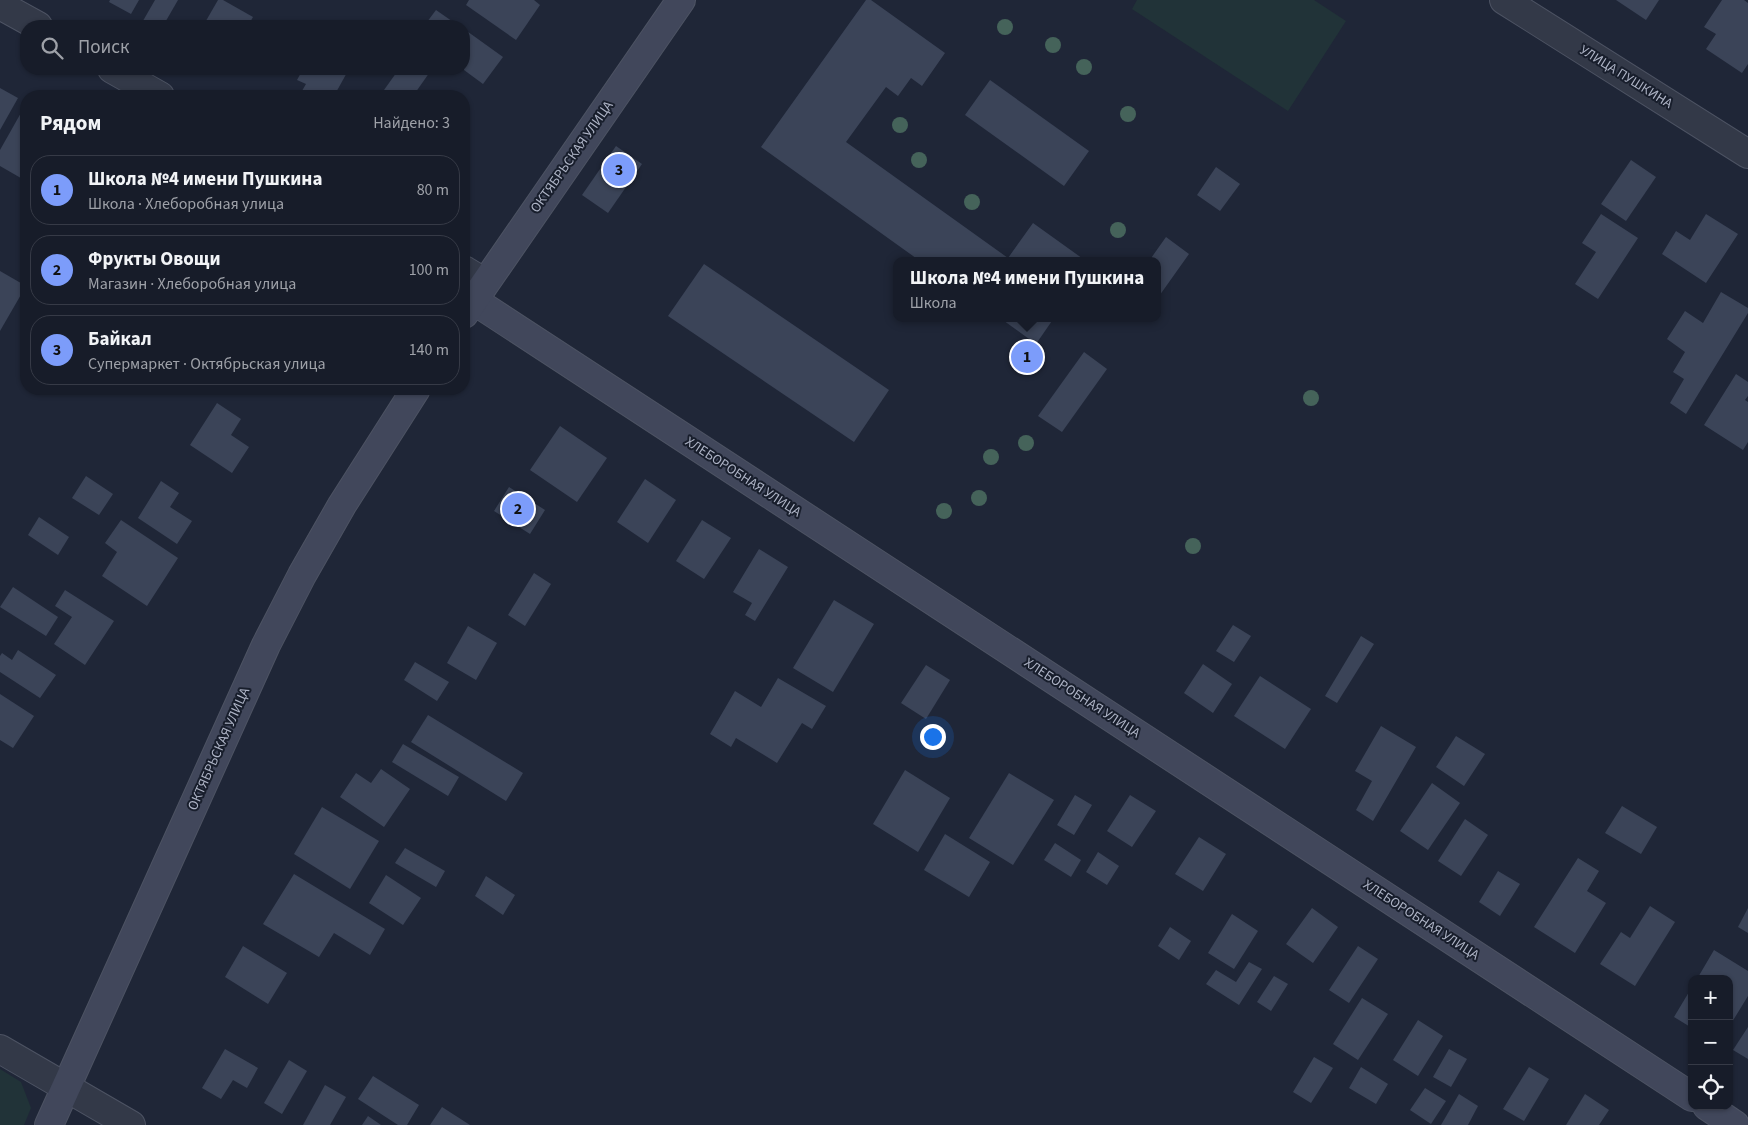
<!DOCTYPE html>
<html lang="ru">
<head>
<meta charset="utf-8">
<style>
  :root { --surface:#171c29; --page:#242935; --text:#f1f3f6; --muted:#9ea1a8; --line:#363a46; --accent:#7c9cfa }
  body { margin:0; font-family:"Source Sans 3",sans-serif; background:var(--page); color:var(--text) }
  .controls { position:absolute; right:15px; bottom:15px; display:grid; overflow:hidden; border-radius:10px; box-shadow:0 1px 4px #0004 }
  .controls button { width:45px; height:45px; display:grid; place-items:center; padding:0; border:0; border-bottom:1px solid var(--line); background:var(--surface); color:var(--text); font:25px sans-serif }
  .you { position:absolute; left:932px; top:736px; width:18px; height:18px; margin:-12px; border:4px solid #fff; border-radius:50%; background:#1a73e8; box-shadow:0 0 0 8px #1a73e833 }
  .badge { display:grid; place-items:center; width:32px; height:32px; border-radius:50%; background:var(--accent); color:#111; font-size:16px; font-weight:700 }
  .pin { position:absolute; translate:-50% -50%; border:2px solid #fff; box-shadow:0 1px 5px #0006 }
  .popup { position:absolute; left:893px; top:257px; width:268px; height:65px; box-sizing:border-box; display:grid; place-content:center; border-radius:10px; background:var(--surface); filter:drop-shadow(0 1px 4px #0005); font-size:16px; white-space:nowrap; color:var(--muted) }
  .popup b { font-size:19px; color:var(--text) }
  .popup::after { content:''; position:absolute; left:50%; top:100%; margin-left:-10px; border:10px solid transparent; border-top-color:var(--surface) }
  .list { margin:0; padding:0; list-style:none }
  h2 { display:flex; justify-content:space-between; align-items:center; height:65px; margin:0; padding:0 20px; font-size:21px }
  h2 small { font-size:16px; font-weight:400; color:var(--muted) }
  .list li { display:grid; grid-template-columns:32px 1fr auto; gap:15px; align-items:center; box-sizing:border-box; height:70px; margin:0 10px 10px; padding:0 10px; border:1px solid var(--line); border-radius:20px }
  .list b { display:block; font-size:19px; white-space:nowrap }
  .list p { margin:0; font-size:16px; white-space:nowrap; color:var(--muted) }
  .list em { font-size:16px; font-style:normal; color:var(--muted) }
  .icon { flex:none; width:28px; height:28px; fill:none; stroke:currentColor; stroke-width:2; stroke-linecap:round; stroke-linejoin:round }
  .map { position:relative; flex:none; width:1748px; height:1125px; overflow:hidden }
  .search { position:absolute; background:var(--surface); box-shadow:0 1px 4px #0004; left:20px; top:20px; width:450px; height:55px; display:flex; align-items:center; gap:12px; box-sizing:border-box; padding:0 18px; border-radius:20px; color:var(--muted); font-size:19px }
  .panel { position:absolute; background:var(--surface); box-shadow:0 1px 4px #0004; left:20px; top:90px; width:450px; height:305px; border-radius:20px }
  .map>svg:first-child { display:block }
  .green { fill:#213338 }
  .building { fill:#3b4458 }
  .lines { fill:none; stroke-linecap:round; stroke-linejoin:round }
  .street-casing { stroke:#4d5363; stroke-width:30 }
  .secondary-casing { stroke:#4d5363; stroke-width:30 }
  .street { stroke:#333948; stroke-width:28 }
  .secondary { stroke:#41475b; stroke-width:28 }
  .tree { fill:#45635a }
  .labels { text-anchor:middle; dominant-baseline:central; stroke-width:4; stroke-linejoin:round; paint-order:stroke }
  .street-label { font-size:14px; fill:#adb3c5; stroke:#181e2c }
</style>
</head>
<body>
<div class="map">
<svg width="1748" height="1125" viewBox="0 0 1748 1125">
  <rect width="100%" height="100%" fill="#1f2637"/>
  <g class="green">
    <path d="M1137 0H1314L1346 21 1288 111 1132 9Z"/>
    <path d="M0 1069 21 1082 31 1108 24 1125H0Z"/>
  </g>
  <g class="building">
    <path d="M110 0H139L131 14 109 2Z"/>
    <path d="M155 0H178L163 26H140Z"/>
    <path d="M218 0H223L253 17 248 26H203Z"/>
    <path d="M469 0H534L540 5 516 40 466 5Z"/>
    <path d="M866 0H871L945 53 922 86 911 78 898 96 886 87 846 142 1008 258 1033 223 1086 261H920L761 147Z"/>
    <path d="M1616 0H1659L1646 20Z"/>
    <path d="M1722 0H1744L1748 3V64L1742 73 1706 49 1716 34 1704 27Z"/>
    <path d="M436 10 459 26H424Z"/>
    <path d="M464 29 503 57 483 84 464 70Z"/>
    <path d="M303 69H349L334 96H299L306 84 297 80Z"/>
    <path d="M399 69H432L413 96H392L384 90Z"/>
    <path d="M990 80 1089 151 1064 186 965 115Z"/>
    <path d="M0 88 18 98 0 130Z"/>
    <path d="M26 104V181L0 166V150Z"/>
    <path d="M616 146 642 164 608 213 582 195Z"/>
    <path d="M1631 160 1656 177 1626 221 1601 204Z"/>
    <path d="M1216 167 1240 184 1220 211 1197 195Z"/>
    <path d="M1601 214 1638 238 1598 299 1575 284 1596 252 1582 243Z"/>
    <path d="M1706 214 1738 234 1706 283 1662 254 1676 231 1690 240Z"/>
    <path d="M1166 237 1189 254 1157 299V261H1149Z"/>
    <path d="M704 264 889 390 854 442 668 316Z"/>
    <path d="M0 271 26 286 0 331Z"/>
    <path d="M1721 292 1748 308V313L1686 414 1670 403 1684 379 1673 372 1685 352 1667 339 1685 311 1703 323Z"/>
    <path d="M1000 318H1054L1036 344Z"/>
    <path d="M1084 352 1107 369 1062 432 1038 416Z"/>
    <path d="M1736 374 1748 382V396L1745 400 1748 402V442L1743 450 1704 425Z"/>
    <path d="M217 403 241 419 231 435 249 447 232 473 190 445Z"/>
    <path d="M560 426 607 458 577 502 530 470Z"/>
    <path d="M86 476 113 494 99 515 72 498Z"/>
    <path d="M645 479 676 500 648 543 617 522Z"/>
    <path d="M161 481 179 493 170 507 192 521 177 544 138 518Z"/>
    <path d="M509 487 545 510 530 534 494 511Z"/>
    <path d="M39 517 69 537 58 555 28 535Z"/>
    <path d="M121 520 178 558 147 606 102 576 117 552 105 543Z"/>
    <path d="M702 520 731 538 704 579 676 561Z"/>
    <path d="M759 549 788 567 755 621 745 615 752 603 733 592Z"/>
    <path d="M534 573 551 584 525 626 508 615Z"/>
    <path d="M13 587 58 617 46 636 0 607Z"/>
    <path d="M65 590 114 621 85 665 54 644 72 617 55 606Z"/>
    <path d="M834 600 874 624 833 692 793 668Z"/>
    <path d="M1233 625 1251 636 1234 662 1216 651Z"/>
    <path d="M468 626 497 643 476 680 447 663Z"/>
    <path d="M1361 636 1374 644 1337 703 1325 696Z"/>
    <path d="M18 650 56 675 40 698 0 672V656L2 653 12 660Z"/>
    <path d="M415 662 449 682 437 701 404 680Z"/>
    <path d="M1203 664 1232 684 1213 713 1184 693Z"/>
    <path d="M926 665 950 680 926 719 901 703Z"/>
    <path d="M1260 676 1311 709 1285 749 1234 716Z"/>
    <path d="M778 678 826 706 812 729 802 723 777 763 736 738 731 747 710 734 735 691 761 707Z"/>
    <path d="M0 694 34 716 13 748 0 740Z"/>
    <path d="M428 715 523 773 506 801 411 742Z"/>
    <path d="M1381 726 1416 747 1373 821 1356 810 1372 781 1355 771Z"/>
    <path d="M1456 736 1485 754 1464 786 1436 767Z"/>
    <path d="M403 744 459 777 448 796 392 762Z"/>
    <path d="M381 769 410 789 384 827 340 797 356 773 371 783Z"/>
    <path d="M905 770 950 798 918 852 873 824Z"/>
    <path d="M1009 773 1054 800 1013 865 969 838Z"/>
    <path d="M1432 783 1460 803 1428 850 1400 831Z"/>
    <path d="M1075 795 1092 805 1074 835 1057 825Z"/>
    <path d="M1130 795 1156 811 1132 847 1107 831Z"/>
    <path d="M1622 806 1657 827 1641 854 1605 833Z"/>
    <path d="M322 807 379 841 350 889 294 854Z"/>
    <path d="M1465 819 1488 835 1461 876 1438 861Z"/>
    <path d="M945 834 990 862 969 897 924 870Z"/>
    <path d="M1199 837 1226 854 1203 891 1175 874Z"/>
    <path d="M1055 843 1081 860 1071 877 1044 860Z"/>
    <path d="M405 848 445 871 436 887 395 863Z"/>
    <path d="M1098 852 1119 866 1107 885 1086 872Z"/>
    <path d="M1578 858 1599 871 1587 891 1606 903 1575 953 1534 927Z"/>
    <path d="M1498 871 1520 884 1500 916 1479 902Z"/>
    <path d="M294 874 385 929 370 955 334 933 319 957 263 924Z"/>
    <path d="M386 875 421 898 403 925 369 903Z"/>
    <path d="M486 876 515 895 503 915 475 896Z"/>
    <path d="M1650 906 1675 922 1635 986 1600 964 1621 932 1630 938Z"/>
    <path d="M1312 908 1338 927 1313 963 1286 944Z"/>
    <path d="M1748 908V933L1738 927Z"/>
    <path d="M1232 914 1258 931 1234 969 1208 953Z"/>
    <path d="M1170 927 1191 941 1179 960 1158 946Z"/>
    <path d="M243 946 287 973 268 1004 225 977Z"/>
    <path d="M1358 946 1378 959 1349 1003 1329 990Z"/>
    <path d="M1714 950 1748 971V996L1729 1027V979H1697Z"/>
    <path d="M1249 962 1262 969 1239 1005 1206 984 1216 970 1236 982Z"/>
    <path d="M1274 976 1288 984 1271 1011 1257 1002Z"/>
    <path d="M1692 987V1028L1674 1017Z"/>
    <path d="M1362 998 1388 1014 1358 1060 1333 1044Z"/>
    <path d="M1418 1020 1443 1036 1418 1076 1393 1060Z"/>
    <path d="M1748 1027V1059L1733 1050Z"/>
    <path d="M225 1049 258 1068 247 1088 233 1080 221 1099 202 1088Z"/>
    <path d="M1449 1049 1467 1059 1451 1087 1433 1077Z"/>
    <path d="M1314 1057 1333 1068 1311 1103 1293 1092Z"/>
    <path d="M289 1060 307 1071 282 1114 264 1103Z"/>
    <path d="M1361 1067 1388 1084 1376 1104 1349 1088Z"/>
    <path d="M1529 1067 1549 1079 1524 1121 1503 1109Z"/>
    <path d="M373 1076 419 1105 407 1125H398L358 1099Z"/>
    <path d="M325 1085 346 1097 330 1125H303Z"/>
    <path d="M1425 1088 1446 1101 1431 1124 1410 1110Z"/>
    <path d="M1459 1094 1478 1106 1468 1125H1441Z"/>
    <path d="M1585 1094 1609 1110 1599 1125H1566Z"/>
    <path d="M442 1107 470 1125H430Z"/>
    <path d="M368 1116 381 1125H362Z"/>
  </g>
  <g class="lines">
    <g class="street-casing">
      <g id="street">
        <path d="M1504 0 1748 154"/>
        <path d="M0 5 38 26"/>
        <path d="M112 69 160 96"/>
        <path d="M464 270 484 282"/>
        <path d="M0 1049 131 1125"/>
      </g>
    </g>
    <g class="secondary-casing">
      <g id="secondary">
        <path d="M473 300 1692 1097"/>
        <path d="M464 314 681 0"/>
        <path d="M1707 1106 1735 1125"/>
        <path d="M49 1125 266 645 302 575 342 505 416 389"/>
      </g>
    </g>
    <use href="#street" class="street"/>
    <use href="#secondary" class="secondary"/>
  </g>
  <g class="tree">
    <circle cx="1005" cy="27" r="8"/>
    <circle cx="1053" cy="45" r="8"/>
    <circle cx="1084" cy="67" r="8"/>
    <circle cx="1128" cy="114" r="8"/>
    <circle cx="900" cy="125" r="8"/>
    <circle cx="919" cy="160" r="8"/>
    <circle cx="972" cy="202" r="8"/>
    <circle cx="1118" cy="230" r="8"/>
    <circle cx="1311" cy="398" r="8"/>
    <circle cx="1026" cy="443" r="8"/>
    <circle cx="991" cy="457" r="8"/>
    <circle cx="979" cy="498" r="8"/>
    <circle cx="944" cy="511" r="8"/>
    <circle cx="1193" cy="546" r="8"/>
  </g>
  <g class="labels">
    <g class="street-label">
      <text transform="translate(1626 77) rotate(32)">УЛИЦА ПУШКИНА</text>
      <text transform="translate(572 157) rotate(-55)">ОКТЯБРЬСКАЯ УЛИЦА</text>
      <text transform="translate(743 477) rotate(33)">ХЛЕБОРОБНАЯ УЛИЦА</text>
      <text transform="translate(1082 698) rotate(33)">ХЛЕБОРОБНАЯ УЛИЦА</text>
      <text transform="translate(219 749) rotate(-66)">ОКТЯБРЬСКАЯ УЛИЦА</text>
      <text transform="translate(1421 920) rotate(33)">ХЛЕБОРОБНАЯ УЛИЦА</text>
    </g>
  </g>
</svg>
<div class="controls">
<button>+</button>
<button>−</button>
<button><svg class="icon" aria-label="locate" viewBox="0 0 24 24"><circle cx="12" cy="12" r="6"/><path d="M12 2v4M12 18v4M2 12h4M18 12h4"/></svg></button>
</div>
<div class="you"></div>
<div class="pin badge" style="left:1027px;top:357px">1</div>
<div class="popup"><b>Школа №4 имени Пушкина</b>Школа</div>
<div class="pin badge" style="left:518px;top:509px">2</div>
<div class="pin badge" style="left:619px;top:170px">3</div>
<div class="search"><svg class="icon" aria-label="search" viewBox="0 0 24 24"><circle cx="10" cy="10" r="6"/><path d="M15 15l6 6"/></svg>Поиск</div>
<section class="panel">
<h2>Рядом<small>Найдено: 3</small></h2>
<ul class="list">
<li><span class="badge">1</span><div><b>Школа №4 имени Пушкина</b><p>Школа · Хлеборобная улица</p></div><em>80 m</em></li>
<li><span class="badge">2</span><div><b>Фрукты Овощи</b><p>Магазин · Хлеборобная улица</p></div><em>100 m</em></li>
<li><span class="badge">3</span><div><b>Байкал</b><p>Супермаркет · Октябрьская улица</p></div><em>140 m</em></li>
</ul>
</section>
</div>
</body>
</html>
